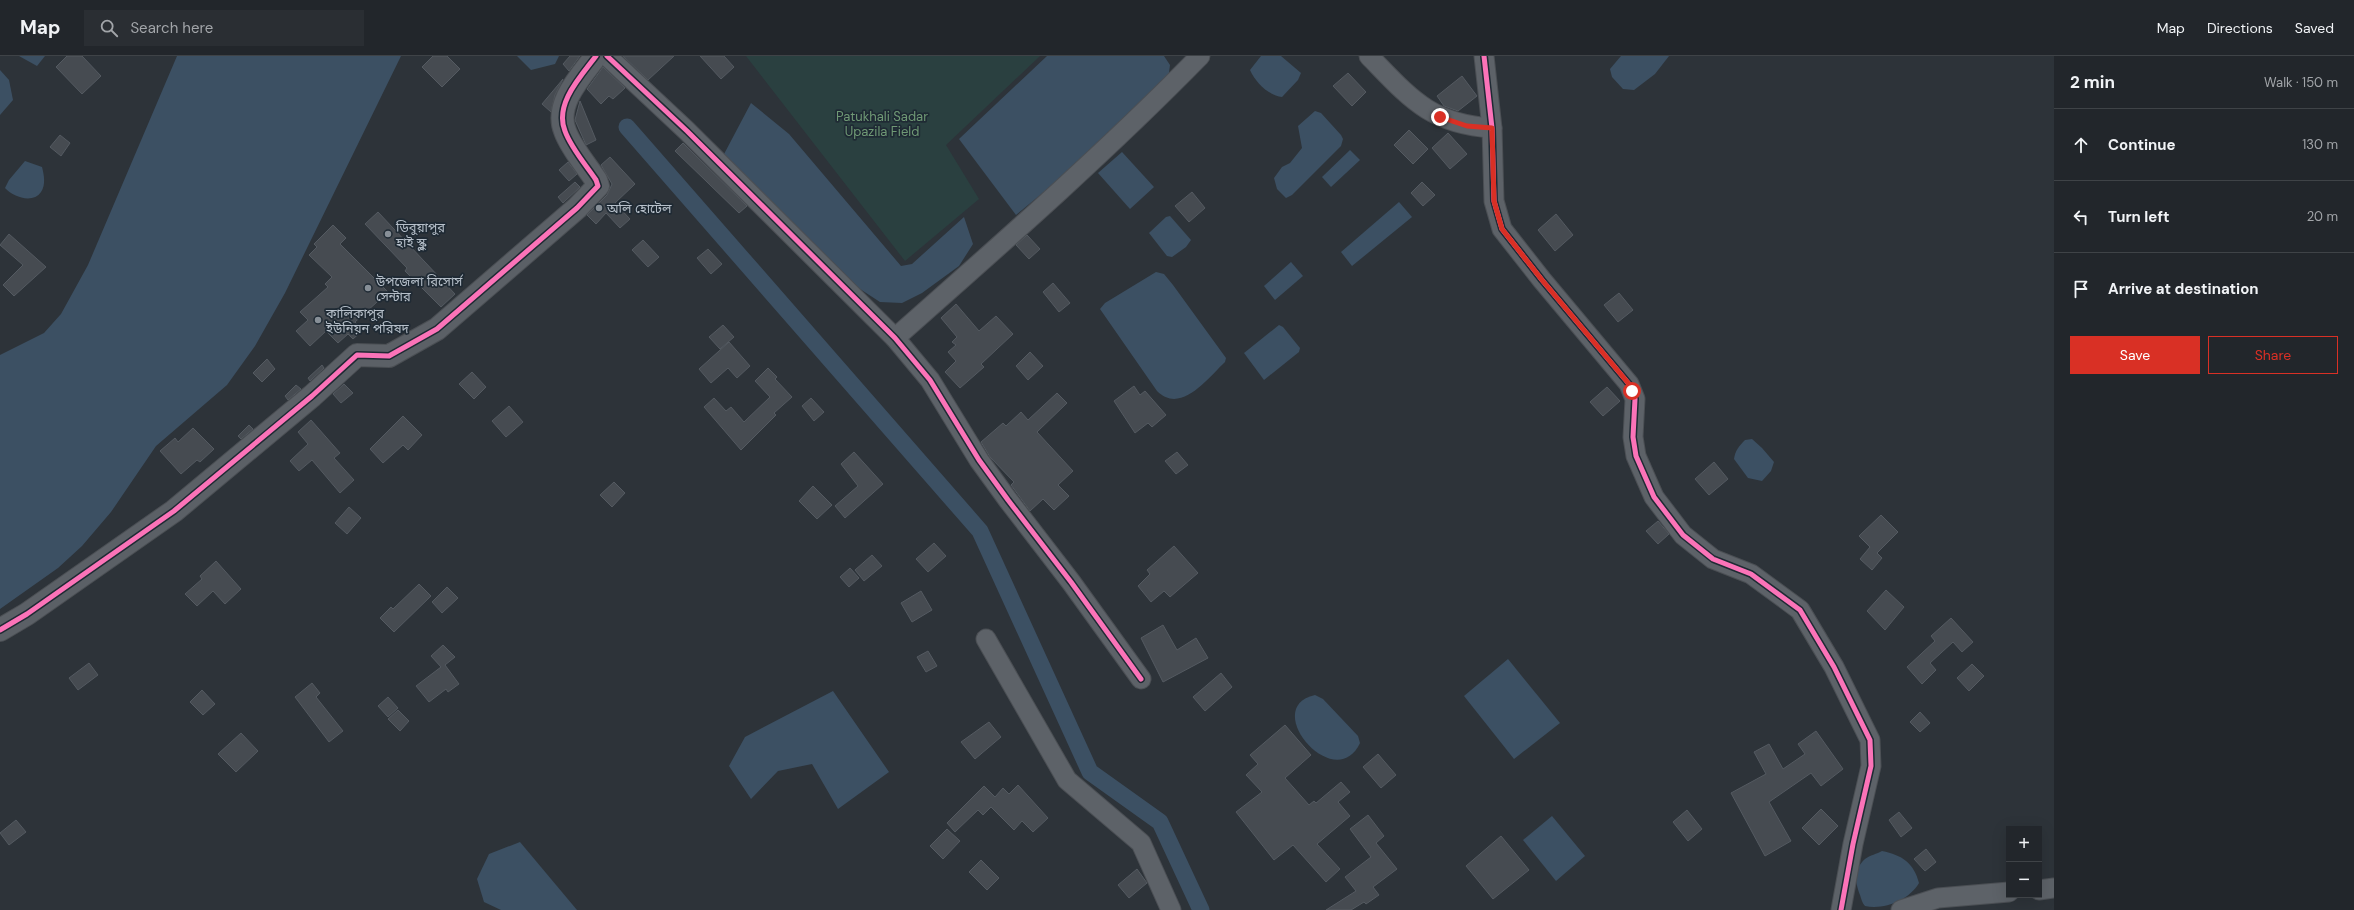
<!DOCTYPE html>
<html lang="en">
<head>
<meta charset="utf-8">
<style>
  :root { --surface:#22262b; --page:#2a2e33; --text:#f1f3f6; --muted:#a2a5a9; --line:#3f4347; --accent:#d93025 }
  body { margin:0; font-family:"DM Sans","Noto Sans Bengali",sans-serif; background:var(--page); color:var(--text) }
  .controls { position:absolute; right:12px; bottom:12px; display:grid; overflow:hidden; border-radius:0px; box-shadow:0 4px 16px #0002 }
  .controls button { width:36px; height:36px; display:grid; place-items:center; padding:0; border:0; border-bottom:1px solid var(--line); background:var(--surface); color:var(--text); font:20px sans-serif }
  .stop { position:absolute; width:12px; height:12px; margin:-9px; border:3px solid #d93025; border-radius:50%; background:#fff }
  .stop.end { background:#d93025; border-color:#fff; box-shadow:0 1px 4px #0008 }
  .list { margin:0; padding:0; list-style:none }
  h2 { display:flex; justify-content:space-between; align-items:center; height:52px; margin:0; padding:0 16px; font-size:17px }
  h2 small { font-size:13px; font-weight:400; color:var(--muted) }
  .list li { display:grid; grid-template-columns:26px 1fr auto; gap:12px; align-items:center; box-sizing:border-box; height:72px; padding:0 16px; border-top:1px solid var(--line) }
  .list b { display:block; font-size:15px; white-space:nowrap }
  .list em { font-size:13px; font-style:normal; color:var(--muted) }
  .actions { display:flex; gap:8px; padding:12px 16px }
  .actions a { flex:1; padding:9px 0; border:1px solid var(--accent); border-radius:0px; text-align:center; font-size:14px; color:var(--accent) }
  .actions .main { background:var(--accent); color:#fff }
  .icon { flex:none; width:22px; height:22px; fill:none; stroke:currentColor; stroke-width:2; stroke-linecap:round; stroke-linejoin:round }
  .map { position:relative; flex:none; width:2054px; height:854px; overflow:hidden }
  header { display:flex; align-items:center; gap:24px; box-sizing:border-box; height:56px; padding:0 20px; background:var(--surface); border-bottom:1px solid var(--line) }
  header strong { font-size:19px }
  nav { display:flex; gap:22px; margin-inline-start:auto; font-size:14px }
  .search { width:280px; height:36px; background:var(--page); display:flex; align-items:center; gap:10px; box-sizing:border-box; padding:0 14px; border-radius:0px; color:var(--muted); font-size:15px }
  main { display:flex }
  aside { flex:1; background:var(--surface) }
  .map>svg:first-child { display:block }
  .green { fill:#2a4040 }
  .water { fill:#3c5063 }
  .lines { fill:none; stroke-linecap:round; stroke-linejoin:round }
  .canal { stroke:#3c5063; stroke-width:17 }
  .building { fill:#464b51; stroke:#545a61 }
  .street-casing { stroke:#4b4f54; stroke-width:21 }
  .secondary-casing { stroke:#4b4f54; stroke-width:24 }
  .street { stroke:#5d6268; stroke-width:19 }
  .secondary { stroke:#5b6066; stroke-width:22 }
  .cycleway-casing { stroke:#1f2a34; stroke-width:8 }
  .cycleway { stroke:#fb73b8; stroke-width:5 }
  .route { stroke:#d93025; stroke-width:5 }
  .poi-dot { fill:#878f97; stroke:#1f2a34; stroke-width:1.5 }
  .labels { text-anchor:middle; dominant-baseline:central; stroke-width:3.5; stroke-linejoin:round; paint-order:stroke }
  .park-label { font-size:13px; fill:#6f9975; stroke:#1f2a34 }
  .poi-label { font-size:13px; fill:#b7c0ca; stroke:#1f2a34; text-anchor:start }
</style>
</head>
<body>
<header>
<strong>Map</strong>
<div class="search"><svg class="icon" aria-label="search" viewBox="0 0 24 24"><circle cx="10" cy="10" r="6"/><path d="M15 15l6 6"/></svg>Search here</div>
<nav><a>Map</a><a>Directions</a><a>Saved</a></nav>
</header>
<main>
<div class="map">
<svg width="2054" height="854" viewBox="0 0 2054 854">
  <rect width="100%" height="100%" fill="#2d3339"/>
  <path class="green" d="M746 0H1040L946 89 979 143 905 205Z"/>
  <g class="water">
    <path d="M19 0H45L37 10Z"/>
    <path d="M177 0H401L285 237 255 290 227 329 156 390 111 456 82 490 58 512 0 553V299L44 277 61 258 88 209Z"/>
    <path d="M517 0H559L555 8 531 14Z"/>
    <path d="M1047 0H1164L1170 9 1168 24 1068 116 1016 159 959 83Z"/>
    <path d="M1261 0H1281L1301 17 1298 24 1282 41C1268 39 1256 27 1250 14Z"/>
    <path d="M1621 0H1669L1655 18 1634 34 1623 33 1612 21 1610 13Z"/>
    <path d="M0 14 9 24 13 44 0 59Z"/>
    <path d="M751 47 789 78 901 210 912 208 964 161 973 188 959 210 922 237 902 247 880 246 840 220 723 100Z"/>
    <path d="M1315 55 1321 57 1341 79 1343 83 1341 90 1292 139 1286 142 1277 133 1274 122 1282 111 1290 107 1302 92 1298 70Z"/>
    <path d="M1350 94 1360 104 1331 131 1322 121Z"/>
    <path d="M1122 96 1154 131 1130 153 1098 117Z"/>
    <path d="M25 105 42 111C44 119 46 129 41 136 33 148 13 141 5 132L9 124Z"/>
    <path d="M1399 146 1412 161 1352 210 1341 196Z"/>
    <path d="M1170 160 1191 184 1186 191 1172 201 1167 200 1149 177 1166 161Z"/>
    <path d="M1291 206 1303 220 1275 244 1264 230Z"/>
    <path d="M1156 216 1164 218 1173 229 1226 302 1225 306C1208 322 1181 359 1157 335L1100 253 1105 247Z"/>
    <path d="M1279 269 1283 271 1300 292 1299 296 1264 324 1244 297Z"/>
    <path d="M1752 383 1762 392 1774 406 1771 415 1762 425 1748 422 1734 403C1735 395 1739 390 1745 384Z"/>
    <path d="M1508 603 1560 667 1514 703 1464 640Z"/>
    <path d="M833 635 889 716 838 753 812 708 778 715 751 743 729 710 745 681Z"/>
    <path d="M1315 639 1323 643 1358 680 1360 687C1335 740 1259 651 1315 639Z"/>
    <path d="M1552 760 1585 800 1556 825 1523 784Z"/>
    <path d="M520 786 577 854H501L484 846 477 823 489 798Z"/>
    <path d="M1882 795C1902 799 1914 807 1919 827 1909 844 1885 854 1865 850 1862 847 1861 842 1860 839 1855 825 1853 814 1865 803 1870 799 1877 798 1882 795Z"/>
  </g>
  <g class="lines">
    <path class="canal" d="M627 71 980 475 1090 716 1160 766 1201 854"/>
  </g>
  <g class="building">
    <path d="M67 0H82L101 20 82 38 56 11Z"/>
    <path d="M433 0H447L460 13 442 31 422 11Z"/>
    <path d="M570 0H580L569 15 563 8Z"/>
    <path d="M623 0H674L648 24Z"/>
    <path d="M700 0H724L734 11 721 23Z"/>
    <path d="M603 11 625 32 613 43 609 40 601 48 587 33Z"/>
    <path d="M1348 17 1366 36 1352 50 1333 30Z"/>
    <path d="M1462 20 1477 40 1458 55 1444 50 1437 40Z"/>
    <path d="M563 23 555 39 551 56 542 48Z"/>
    <path d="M580 45 596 84 586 89 575 64Z"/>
    <path d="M1409 74 1428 93 1413 108 1394 89Z"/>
    <path d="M1448 77 1467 98 1450 113 1432 92Z"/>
    <path d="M60 79 70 87 61 100 50 91Z"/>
    <path d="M683 87 747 150 739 157 675 95Z"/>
    <path d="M610 101 635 128 615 147 630 163 620 172 606 157 596 168 587 159 607 139 612 128 601 109Z"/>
    <path d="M568 106 577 118 569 125 559 114Z"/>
    <path d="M575 126 580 131 563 147 558 141Z"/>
    <path d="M1422 126 1435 139 1423 150 1411 137Z"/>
    <path d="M1192 136 1205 152 1189 166 1175 150Z"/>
    <path d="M378 156 455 238 441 251 405 215 407 212 365 168Z"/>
    <path d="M1556 158 1573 179 1555 195 1538 174Z"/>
    <path d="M333 169 346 182 340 188 388 236 355 266 363 274 353 283 348 278 338 287 326 275 310 290 296 275 308 264 300 256 328 231 325 228 332 221 309 199 317 191 314 188Z"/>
    <path d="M9 178 46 211 14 240 3 229 23 209 0 189Z"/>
    <path d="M1027 179 1040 193 1029 203 1016 189Z"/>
    <path d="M643 184 659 201 648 211 632 194Z"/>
    <path d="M708 193 722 208 711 218 697 202Z"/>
    <path d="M1053 227 1070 247 1059 256 1043 236Z"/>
    <path d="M1619 237 1633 254 1618 266 1604 249Z"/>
    <path d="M956 248 979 275 996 260 1013 278 981 308 984 311 960 332 945 316 956 305 948 296 956 289 952 286 957 281 941 262Z"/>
    <path d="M723 269 734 281 720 293 709 281Z"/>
    <path d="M729 286 750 310 737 322 728 312 711 327 699 313Z"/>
    <path d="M1030 296 1043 310 1028 324 1016 310Z"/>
    <path d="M267 303 275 313 262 326 253 317Z"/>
    <path d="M322 309 324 312 310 325 308 322Z"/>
    <path d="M768 312 777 321 775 323 792 341 774 357 776 359 741 394 704 351 714 342 726 355 731 351 744 366 770 341 755 325Z"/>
    <path d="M472 316 486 331 474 343 459 328Z"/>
    <path d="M344 328 353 337 341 347 333 338Z"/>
    <path d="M296 329 301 333 288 344 285 340Z"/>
    <path d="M1134 330 1140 339 1145 335 1166 359 1152 371 1148 367 1135 377 1114 345Z"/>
    <path d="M1607 331 1620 345 1603 360 1590 346Z"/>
    <path d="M1057 337 1067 347 1037 376 1073 415 1058 429 1069 440 1054 454 1043 443 1030 455 1011 429 1014 426 990 401 981 386 1003 367 1006 370 1021 356 1028 364Z"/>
    <path d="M811 342 824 356 814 365 802 350Z"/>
    <path d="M509 350 523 366 506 381 492 365Z"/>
    <path d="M403 360 422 379 408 394 403 389 383 407 370 393Z"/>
    <path d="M311 364 340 397 334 402 354 424 340 437 312 404 299 415 290 405 308 388 298 376Z"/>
    <path d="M249 369 253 373 241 383 238 380Z"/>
    <path d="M193 372 214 393 200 406 197 404 181 418 160 395 175 382 178 386Z"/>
    <path d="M854 396 883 428 845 462 835 450 858 430 841 408Z"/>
    <path d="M1177 396 1188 409 1176 418 1165 405Z"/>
    <path d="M1714 406 1728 423 1709 439 1695 423Z"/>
    <path d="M614 426 625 437 612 451 600 439Z"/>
    <path d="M813 430 832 449 817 463 799 445Z"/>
    <path d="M349 451 361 462 347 478 335 467Z"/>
    <path d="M1881 459 1898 476 1877 497 1882 502 1872 514 1860 503 1870 491 1859 480Z"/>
    <path d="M1658 465 1669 478 1658 488 1646 475Z"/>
    <path d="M934 487 946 500 928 516 916 503Z"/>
    <path d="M1174 490 1198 517 1170 541 1164 535 1151 546 1138 530 1150 518 1147 514Z"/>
    <path d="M872 499 882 510 864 525 855 514Z"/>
    <path d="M216 505 241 533 225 548 213 535 197 550 185 538 202 523 200 520Z"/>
    <path d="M850 512 859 522 849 531 840 521Z"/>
    <path d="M419 528 431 540 394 576 380 562 391 551 393 553Z"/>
    <path d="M447 531 458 542 442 557 432 546Z"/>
    <path d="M1886 534 1904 551 1885 574 1867 555Z"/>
    <path d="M921 535 932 554 912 566 901 547Z"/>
    <path d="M1951 562 1973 586 1962 596 1953 586 1930 607 1936 614 1922 628 1907 611 1935 585 1931 580Z"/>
    <path d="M1163 569 1177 594 1196 582 1208 602 1163 626 1141 582Z"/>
    <path d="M443 589 455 601 445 609 459 628 448 636 446 633 429 646 416 630 441 611 431 600Z"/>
    <path d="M928 595 937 610 926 616 917 601Z"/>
    <path d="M89 607 98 619 78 634 69 622Z"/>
    <path d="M1972 608 1984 620 1969 635 1957 622Z"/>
    <path d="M1221 617 1232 631 1205 655 1193 641Z"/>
    <path d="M312 627 320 637 316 641 343 675 329 686 295 641Z"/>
    <path d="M202 634 215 648 203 659 190 646Z"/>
    <path d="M388 641 398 652 388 661 378 650Z"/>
    <path d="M398 654 409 665 400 675 388 663Z"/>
    <path d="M1920 656 1930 667 1920 676 1910 666Z"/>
    <path d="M989 666 1001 681 975 703 961 686Z"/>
    <path d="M1285 669 1311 699 1285 722 1309 749 1314 745 1316 747 1341 726 1350 736 1338 746 1350 760 1317 788 1340 813 1326 826 1293 789 1274 804 1236 756 1262 736 1246 719 1258 708 1250 699Z"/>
    <path d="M1816 675 1843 713 1821 730 1811 717 1769 746 1791 785 1765 800 1731 737 1766 718 1754 696 1769 688 1783 713 1805 698 1798 688Z"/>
    <path d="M241 677 258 695 236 716 218 698Z"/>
    <path d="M1378 698 1396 719 1381 732 1363 711Z"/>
    <path d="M1018 729 1048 762 1033 776 1022 765 1014 774 991 751 983 759 978 754 955 776 947 767 984 730 995 741 1003 732 1009 738Z"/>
    <path d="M1821 753 1838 770 1819 789 1802 772Z"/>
    <path d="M1687 754 1702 773 1688 785 1673 766Z"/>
    <path d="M1899 756 1912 772 1901 781 1889 764Z"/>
    <path d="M1368 759 1384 780 1376 787 1397 813 1373 831 1379 839 1366 848 1364 846 1351 854H1326L1356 835 1345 821 1371 801 1350 773Z"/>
    <path d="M16 764 26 776 9 789 0 777Z"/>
    <path d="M947 773 960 785 943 803 930 790Z"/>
    <path d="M1501 780 1529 814 1493 843 1466 810Z"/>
    <path d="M1926 793 1936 806 1925 815 1914 803Z"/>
    <path d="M981 804 999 822 987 834 969 816Z"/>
    <path d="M1137 813 1147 827 1129 842 1118 829Z"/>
  </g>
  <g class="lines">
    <g class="street-casing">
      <g id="street">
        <path d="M607 0 687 75 895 282 930 324 979 404 1008 444 1071 526 1141 623"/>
        <path d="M1369 0C1410 42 1430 68 1492 72"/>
        <path d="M1484 0 1492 72 1494 145 1502 173 1542 224 1629 328 1635 343 1633 381 1636 400 1654 441 1683 479 1713 503 1751 518 1800 554 1834 611 1870 684 1871 710 1853 788 1841 854"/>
        <path d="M895 282C999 190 1103 99 1200 0"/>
        <path d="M986 583 1067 724 1141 787 1171 854"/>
        <path d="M2039 834 2054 832"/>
        <path d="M1901 854 1938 842 2009 836"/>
      </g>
    </g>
    <g class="secondary-casing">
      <path id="secondary" d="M0 574 27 558 174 455 312 340 357 299 389 300 437 273 577 152 598 130 596 124C586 109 571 92 565 75 554 48 581 20 596 0"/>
    </g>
    <use href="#street" class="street"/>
    <use href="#secondary" class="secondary"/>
    <g class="cycleway-casing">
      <g id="cycleway">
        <path d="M607 0 687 75 895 282 930 324 979 404 1008 444 1071 526 1141 623"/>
        <path d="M1484 0 1492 72 1494 145 1502 173 1542 224 1629 328 1635 343 1633 381 1636 400 1654 441 1683 479 1713 503 1751 518 1800 554 1834 611 1870 684 1871 710 1853 788 1841 854"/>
        <path d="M0 574 27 558 174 455 312 340 357 299 389 300 437 273 577 152 598 130 596 124C586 109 571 92 565 75 554 48 581 20 596 0"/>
      </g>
    </g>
    <use href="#cycleway" class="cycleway"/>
  </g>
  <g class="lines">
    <path class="route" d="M1440 61 1467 70 1492 72 1494 145 1502 173 1542 224 1629 328 1632 335"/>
  </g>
  <g class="poi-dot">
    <circle cx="599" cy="152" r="4"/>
    <circle cx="388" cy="178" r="4"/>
    <circle cx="368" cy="232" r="4"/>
    <circle cx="318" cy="264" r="4"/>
  </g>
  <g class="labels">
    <g class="park-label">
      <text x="882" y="60">Patukhali Sadar<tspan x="882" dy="15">Upazila Field</tspan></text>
    </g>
    <g class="poi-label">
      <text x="607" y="152">অলি হোটেল</text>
      <text x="396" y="171">ডিবুয়াপুর<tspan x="396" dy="15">হাই স্কুল</tspan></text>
      <text x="376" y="225">উপজেলা রিসোর্স<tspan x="376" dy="15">সেন্টার</tspan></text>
      <text x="326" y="257">কালিকাপুর<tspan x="326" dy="15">ইউনিয়ন পরিষদ</tspan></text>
    </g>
  </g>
</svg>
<div class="controls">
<button>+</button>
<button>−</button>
</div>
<div class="stop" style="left:1632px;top:335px"></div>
<div class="stop end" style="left:1440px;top:61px"></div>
</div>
<aside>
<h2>2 min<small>Walk · 150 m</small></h2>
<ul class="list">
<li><svg class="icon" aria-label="ahead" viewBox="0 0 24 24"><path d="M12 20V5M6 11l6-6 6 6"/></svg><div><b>Continue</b></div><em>130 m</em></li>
<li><svg class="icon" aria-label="left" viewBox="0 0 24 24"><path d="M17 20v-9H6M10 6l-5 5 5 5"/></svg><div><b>Turn left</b></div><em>20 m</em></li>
<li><svg class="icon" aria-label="arrive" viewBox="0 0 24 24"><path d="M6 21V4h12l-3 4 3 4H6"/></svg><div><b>Arrive at destination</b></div></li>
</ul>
<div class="actions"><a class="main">Save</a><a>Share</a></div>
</aside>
</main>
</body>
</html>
